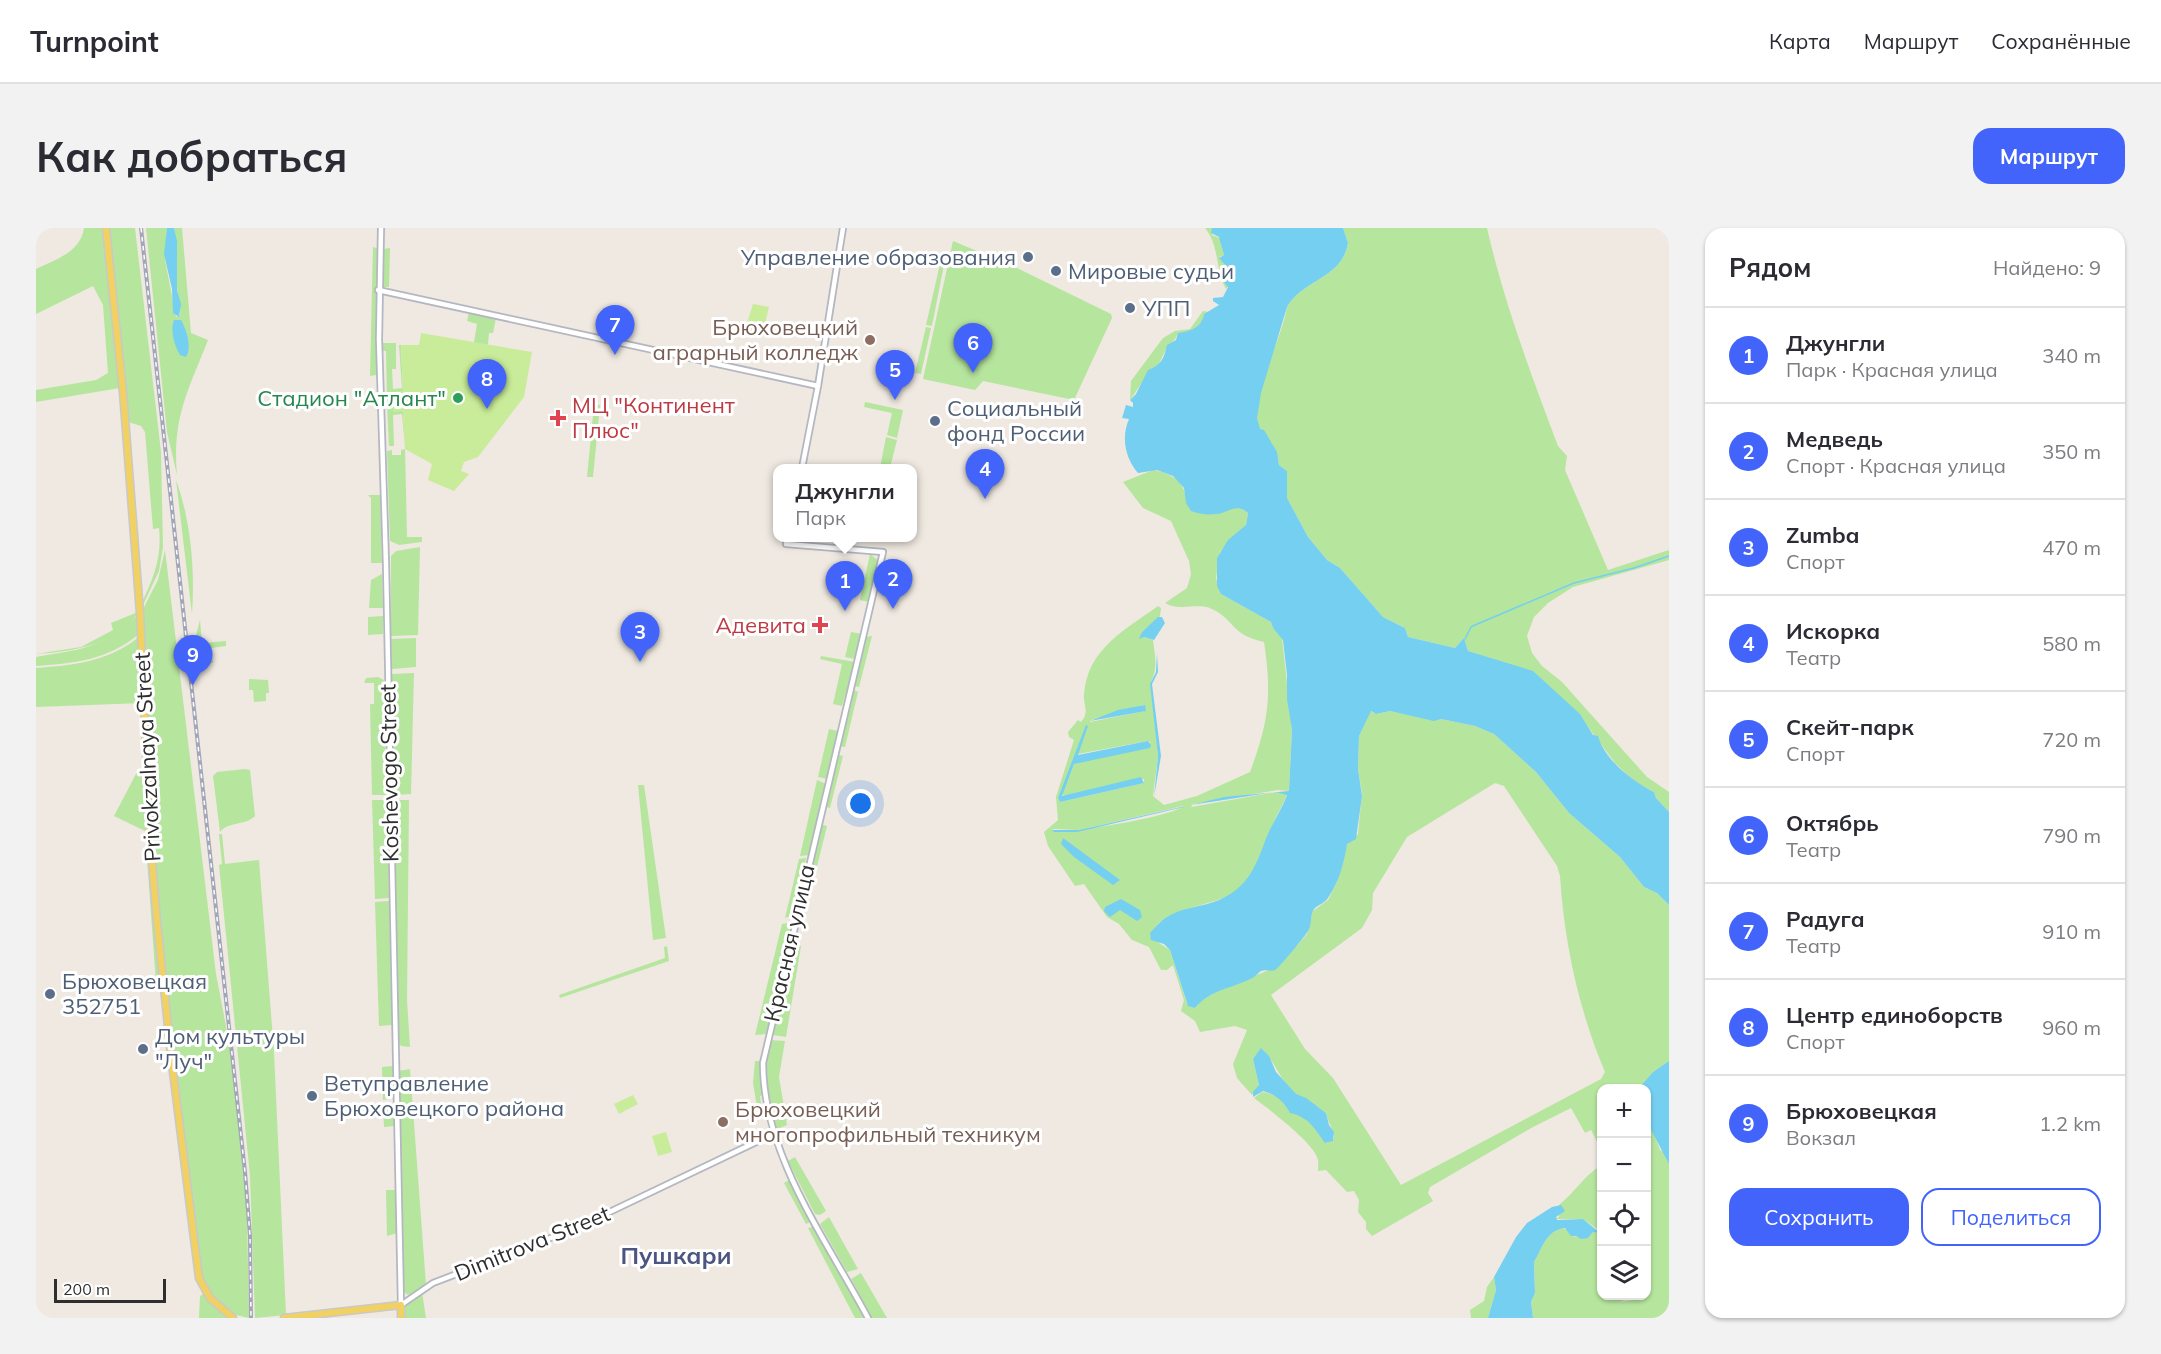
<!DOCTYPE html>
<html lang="ru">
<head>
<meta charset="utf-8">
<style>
  :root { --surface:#fff; --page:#f2f2f3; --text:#2b2b33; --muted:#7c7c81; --line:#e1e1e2; --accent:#4264fb }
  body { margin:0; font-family:Mulish,sans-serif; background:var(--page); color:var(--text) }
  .controls { position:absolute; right:18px; bottom:18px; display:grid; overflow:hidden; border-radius:12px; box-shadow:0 2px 4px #0004 }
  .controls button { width:54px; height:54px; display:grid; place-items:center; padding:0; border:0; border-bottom:2px solid var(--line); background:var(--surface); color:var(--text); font:30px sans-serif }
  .scale { position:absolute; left:18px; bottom:15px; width:112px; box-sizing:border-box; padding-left:6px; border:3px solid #2e2e2e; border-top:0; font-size:16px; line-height:21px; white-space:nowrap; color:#2e2e2e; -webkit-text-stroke:4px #fff; paint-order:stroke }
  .you { position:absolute; left:825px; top:576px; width:21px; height:21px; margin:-15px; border:4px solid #fff; border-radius:50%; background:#1a73e8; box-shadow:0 0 0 9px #1a73e833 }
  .badge { display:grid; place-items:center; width:39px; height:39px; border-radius:50%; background:var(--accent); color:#fff; font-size:20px; font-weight:700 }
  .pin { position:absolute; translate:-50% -50px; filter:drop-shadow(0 2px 3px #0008) }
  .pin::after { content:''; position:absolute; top:32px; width:21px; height:18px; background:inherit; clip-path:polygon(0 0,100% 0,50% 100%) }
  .popup { position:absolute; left:737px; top:236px; width:144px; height:78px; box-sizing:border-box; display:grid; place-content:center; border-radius:12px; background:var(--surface); filter:drop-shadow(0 2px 4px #0005); font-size:20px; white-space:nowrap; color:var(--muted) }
  .popup b { font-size:22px; color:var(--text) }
  .popup::after { content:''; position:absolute; left:50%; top:100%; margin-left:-12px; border:12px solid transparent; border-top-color:var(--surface) }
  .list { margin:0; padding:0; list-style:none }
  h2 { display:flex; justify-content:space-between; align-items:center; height:78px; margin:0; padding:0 24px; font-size:26px }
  h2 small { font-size:20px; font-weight:400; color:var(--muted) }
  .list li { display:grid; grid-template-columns:39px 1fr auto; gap:18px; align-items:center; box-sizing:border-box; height:96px; padding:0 24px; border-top:2px solid var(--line) }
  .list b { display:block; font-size:22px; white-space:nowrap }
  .list p { margin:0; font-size:20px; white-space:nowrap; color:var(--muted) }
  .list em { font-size:20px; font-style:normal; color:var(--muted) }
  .actions { display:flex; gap:12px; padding:18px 24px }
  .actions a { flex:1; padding:14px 0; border:2px solid var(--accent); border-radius:18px; text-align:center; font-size:21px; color:var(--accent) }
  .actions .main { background:var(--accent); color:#fff }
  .icon { flex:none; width:33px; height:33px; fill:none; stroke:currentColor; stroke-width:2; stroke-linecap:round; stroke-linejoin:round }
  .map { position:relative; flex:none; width:1633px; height:1090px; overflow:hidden; border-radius:18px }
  header { display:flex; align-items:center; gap:36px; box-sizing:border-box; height:84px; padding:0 30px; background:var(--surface); border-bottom:2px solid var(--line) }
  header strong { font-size:28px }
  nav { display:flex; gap:33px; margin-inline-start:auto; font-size:21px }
  .intro { display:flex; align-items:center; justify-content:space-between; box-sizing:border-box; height:144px; padding:0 36px }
  h1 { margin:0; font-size:42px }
  .button { padding:15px 27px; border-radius:18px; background:var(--accent); color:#fff; font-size:21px; font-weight:700 }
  main { display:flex; gap:36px; padding:0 36px }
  aside { flex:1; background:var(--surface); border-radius:18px; box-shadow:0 2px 4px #0004 }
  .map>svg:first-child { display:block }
  .green { fill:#b6e59e; fill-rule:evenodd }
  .pitch { fill:#c9ec9a }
  .water { fill:#75cff0 }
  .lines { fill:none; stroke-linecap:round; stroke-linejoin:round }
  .stream { stroke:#75cff0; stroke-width:1.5 }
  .minor-casing { stroke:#b4b7c1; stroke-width:8 }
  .major-casing { stroke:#c9c9c9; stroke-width:9 }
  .minor { stroke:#fff; stroke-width:4.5 }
  .major { stroke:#f2d163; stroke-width:6 }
  .rail-casing { stroke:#a3a6b8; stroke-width:4 }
  .rail { stroke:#fff; stroke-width:1.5; stroke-dasharray:4.5; stroke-linecap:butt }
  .service-dot { fill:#5c6f8a; stroke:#fff; stroke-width:2 }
  .education-dot { fill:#8d6e63; stroke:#fff; stroke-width:2 }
  .leisure-dot { fill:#2e9e5b; stroke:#fff; stroke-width:2 }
  .health-dot { fill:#e0444e; stroke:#fff; stroke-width:2 }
  .labels { text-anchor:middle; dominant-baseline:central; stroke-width:6; stroke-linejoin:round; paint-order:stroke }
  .service-label { font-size:22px; fill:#4e5e75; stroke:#fff; text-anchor:start }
  .education-label { font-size:22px; fill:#785e54; stroke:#fff; text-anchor:end }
  .leisure-label { font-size:22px; fill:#27864d; stroke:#fff; text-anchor:end }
  .health-label { font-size:22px; fill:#be3a42; stroke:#fff; text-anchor:start }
  .street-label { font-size:22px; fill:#2e2e2e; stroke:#fff }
  .neighbourhood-label { font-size:24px; font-weight:bold; fill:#4d5680; stroke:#fff }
</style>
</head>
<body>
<header>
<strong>Turnpoint</strong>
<nav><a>Карта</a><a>Маршрут</a><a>Сохранённые</a></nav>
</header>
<div class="intro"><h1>Как добраться</h1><a class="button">Маршрут</a></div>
<main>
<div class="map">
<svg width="1633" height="1090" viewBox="0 0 1633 1090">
  <rect width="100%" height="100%" fill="#efe9e1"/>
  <g class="green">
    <path d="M48 0H68L84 160 0 174V162L60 152 72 145 67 77 57 58 0 86V41C19 32 45 24 48 0Z"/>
    <path d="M73 0H99L125 224 127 319 123 343 106 379V374C118 349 126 329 123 300L117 301 109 204 105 198 92 194Z"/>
    <path d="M110 0H131L129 32 140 89 144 87C145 77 142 69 141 59 139 39 142 20 138 0H146L155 105 172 112C152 163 136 190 141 247L131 204Z"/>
    <path d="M1169 0H1176V7L1184 10 1188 27 1183 29 1192 40V48L1188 49 1192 58 1190 61C1179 42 1184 18 1169 0Z"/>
    <path d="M1307 0H1451C1468 75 1495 146 1522 218L1531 228 1529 242 1572 342 1633 322V332L1537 359 1512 375 1498 389 1491 408 1496 425 1506 438 1526 454 1611 549 1633 564V584L1620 570 1618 564 1600 555 1579 535 1540 483 1494 443 1432 423 1428 410 1419 420 1372 409 1369 400 1347 389 1304 340 1291 332 1272 309 1251 270V243L1243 237C1241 217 1222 208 1221 192 1218 157 1245 114 1251 79 1267 51 1306 51 1312 15Z"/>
    <path d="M917 13 977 38 1075 86 1076 90 1038 172 947 153 939 162 887 151Z"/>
    <path d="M912 16 896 98 890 97 904 36H908Z"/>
    <path d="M337 19 341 20 340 147 334 148Z"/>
    <path d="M354 20 353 59H346L347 21Z"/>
    <path d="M1167 83 1172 84 1168 86C1167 99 1152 106 1141 107 1139 114 1134 114 1131 120 1127 126 1125 133 1121 139L1116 140 1094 172 1095 153 1127 110 1139 103 1154 101Z"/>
    <path d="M433 84 460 90 457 105H453L451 127 438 114 441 96 431 93Z"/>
    <path d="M890 99 895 100 885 146 879 145Z"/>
    <path d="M347 115H360V141H356L357 161 366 160 363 117H365L367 164 357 172H351L350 123H347Z"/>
    <path d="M829 174 867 182 861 210 851 207 856 185 828 179Z"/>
    <path d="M351 176H357L367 183 369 220 366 186 357 187 358 218H353Z"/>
    <path d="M558 177H564L557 249H551Z"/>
    <path d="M850 209 861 212 854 240H844Z"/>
    <path d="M369 221 371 309H386V314L363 317 354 313 351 223 356 222V227H365V222Z"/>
    <path d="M1117 242C1136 245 1151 255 1150 275 1179 301 1194 268 1212 285L1210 297 1184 324 1180 350 1185 366 1235 394 1237 400 1246 409 1256 502 1253 563 1242 562 1157 576 1155 579 1241 564 1251 566C1247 577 1241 586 1237 596 1228 619 1223 644 1203 661 1180 680 1130 677 1117 703L1120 713 1134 722 1151 776 1159 780 1167 771 1182 763 1243 738 1271 706 1277 683 1292 672 1300 656 1311 616 1322 606 1326 565 1322 541 1323 508 1334 483 1340 486 1354 483 1398 492 1405 491 1439 498 1458 506 1500 544 1533 585 1584 629 1608 659 1621 665 1633 677V833L1617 844 1604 860H1566L1565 922 1555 902 1549 905 1535 880 1497 899 1394 959 1392 965 1397 973 1336 1008 1330 1001V994L1322 984 1323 972 1318 963 1311 964 1290 942 1282 943C1282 938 1283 933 1281 929 1275 913 1233 881 1218 870L1226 864C1243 865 1264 887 1277 897 1284 903 1284 911 1291 915L1298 911C1298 901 1292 895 1290 885 1281 877 1269 874 1260 867 1245 854 1240 835 1226 821L1217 831 1223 857 1216 867 1201 850 1197 836 1211 802 1199 798 1164 804 1159 793 1145 783 1148 772 1137 737 1131 742H1125L1113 719 1096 712 1083 696 1071 689 1048 656 1039 658 1012 618 1008 604 1022 592 1020 569 1038 512 1033 509 1032 504 1042 492 1045 494C1054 484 1047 477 1048 467 1051 421 1089 402 1122 378L1125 380 1124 388 1106 404 1108 409 1117 412C1119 428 1122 440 1115 454L1122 528 1117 568 1128 577 1161 568 1214 544C1233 493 1236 467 1228 414 1195 407 1199 392 1176 381 1161 374 1144 384 1129 375L1151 360 1155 346 1153 333 1135 293 1107 280 1087 254ZM1108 477 1109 483 1054 494 1055 492ZM1112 513 1115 515 1038 536 1026 566 1028 568 1108 551V555L1024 574 1022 570 1042 526ZM1459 555 1468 558 1521 638 1524 648C1528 714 1543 783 1569 844L1565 851 1365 957 1297 850 1269 821 1235 767 1326 700 1336 682 1337 665 1371 609ZM1147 578C1136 589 1038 604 1018 604L1017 601 1043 602Z"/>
    <path d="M140 252C155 294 159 341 156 386Z"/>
    <path d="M332 267H344L346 335H335V270Z"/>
    <path d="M384 319 382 407 355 408V328L360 323Z"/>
    <path d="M129 322 180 746 194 819 203 896 211 984 213 1090 196 1086 173 1065 164 1042 124 692 117 612 106 383 122 352Z"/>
    <path d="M834 326 843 333 833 374 824 372Z"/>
    <path d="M346 346 347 380H333L335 352Z"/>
    <path d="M102 384C84 417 33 424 0 426L45 419 77 402 75 395Z"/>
    <path d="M102 387 103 406C72 432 39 435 0 438V429C46 421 66 421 102 387Z"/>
    <path d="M347 388V406L332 407V389Z"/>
    <path d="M164 392 166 415 190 413V418L175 420 177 435 166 436 165 433H161L160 407Z"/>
    <path d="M815 404 826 406 819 431 809 429Z"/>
    <path d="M836 408 823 459 818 458 828 409Z"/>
    <path d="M103 409 107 475 0 479V440C39 437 71 434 103 409Z"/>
    <path d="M380 410V439L356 441 355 411Z"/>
    <path d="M785 428 819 434 806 478 797 476 806 436 784 431Z"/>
    <path d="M378 445 375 566 359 567 357 564 356 446Z"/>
    <path d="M342 449 348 452 350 567H336L334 476H338V455H328L330 450Z"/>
    <path d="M213 451 232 452 233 465H230V473L218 474 217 462H213Z"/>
    <path d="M816 461 822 464 809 519 802 518Z"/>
    <path d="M793 501 802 503 791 551 782 549Z"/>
    <path d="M800 526 807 528 794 580 788 578Z"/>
    <path d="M209 541 214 542 219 588C209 598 193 593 184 604L177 548 181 544Z"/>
    <path d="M101 544 110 546 125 749 120 755 109 603 78 588Z"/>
    <path d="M781 552 790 556 773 627 764 628Z"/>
    <path d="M602 557H608L630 710 617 712Z"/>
    <path d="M336 572H350L353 670 339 671Z"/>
    <path d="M362 572H373L371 772 374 819 365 818 362 813 357 576Z"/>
    <path d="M784 596 791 598 774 667 768 665Z"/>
    <path d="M183 606H186L189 636 223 632 238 824 250 1087 219 1090 214 948 183 637 186 636Z"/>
    <path d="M770 630 759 686 749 690 763 631Z"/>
    <path d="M353 673 356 797 343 798 339 674Z"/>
    <path d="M752 695 755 700 730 806 719 807 746 696Z"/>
    <path d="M756 716 765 718 750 809 737 807 735 804Z"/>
    <path d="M631 718 633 733 524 770 523 767 629 730 628 719Z"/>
    <path d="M733 812 749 813 743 849 751 897 739 902 729 848Z"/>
    <path d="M719 833H725L727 867 724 868 727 891H723L717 855Z"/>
    <path d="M357 838 358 870 347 872 346 839Z"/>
    <path d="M374 841 390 1057 372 1067 367 1063 362 843Z"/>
    <path d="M347 875H358V898L348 899Z"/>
    <path d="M1611 887 1624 922 1628 924 1633 936V1090H1497L1495 1074 1499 1065 1498 1034C1505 1021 1511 1003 1527 1000L1533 1003 1535 1008 1552 1010 1557 1004 1564 1003 1547 991H1519L1523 989V977C1540 963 1546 950 1565 937L1566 1068H1587L1588 1072 1584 1074 1605 1071 1589 1072V1068H1610Z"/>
    <path d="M759 929 790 983 784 987 779 986 752 933Z"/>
    <path d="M755 951 776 993 770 996 748 955Z"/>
    <path d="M350 962H360L361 1005 351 1008Z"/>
    <path d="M793 989 822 1041 811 1044 784 996Z"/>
    <path d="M776 999 782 1000 829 1090H819L772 1000Z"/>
    <path d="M825 1045 851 1090H836L815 1051Z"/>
    <path d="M1458 1049 1460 1062 1452 1090H1435L1434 1082 1448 1073 1451 1059Z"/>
    <path d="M386 1064 390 1090H369V1076Z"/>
    <path d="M167 1066 169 1067 192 1090H163L164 1068Z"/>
  </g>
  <g class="pitch">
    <path d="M717 76 733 79 726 109 708 105Z"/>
    <path d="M385 105 496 124 488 169 442 229 428 234 425 243 433 246 418 263 392 252 396 236 369 221 367 183 357 184V176H351V172L357 171V164L367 163 365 117H383Z"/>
    <path d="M597 867 602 876 583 886 578 876Z"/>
    <path d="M630 904 636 924 622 928 616 908Z"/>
  </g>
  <g class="water">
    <path d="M131 0H138L141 13V62L145 76 143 89 137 85 136 61 128 26Z"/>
    <path d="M1176 0H1307L1312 15C1306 51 1267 51 1251 79L1225 165 1221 190 1224 201 1228 202 1241 224 1243 237 1251 243V270L1272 309 1291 332 1304 340 1347 389 1369 400 1372 409 1419 420 1428 410 1432 423 1497 443 1544 486 1557 507 1562 508C1568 531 1597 554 1618 564L1620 570 1633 584V677L1621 665 1608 659 1584 629 1533 585 1500 544 1458 506 1439 498 1405 491 1398 493 1354 483 1340 486 1335 483 1323 508 1322 541 1326 568 1320 611 1311 616C1308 635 1303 654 1292 670 1289 675 1282 677 1278 681 1274 687 1276 697 1272 703 1270 707 1243 740 1239 742 1235 744 1230 741 1225 743 1223 744 1221 747 1218 749 1199 760 1174 761 1159 780L1152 778 1134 722 1128 716 1115 712 1114 705C1120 699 1124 693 1131 689 1146 679 1167 679 1183 672 1214 658 1220 637 1231 608 1237 594 1246 581 1251 567L1240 564 1155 577 1188 569 1253 563 1256 502 1251 471V447L1247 412 1237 400 1235 394 1185 366 1181 358V330L1192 312 1210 297 1212 285C1200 274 1192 285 1180 286 1172 287 1163 286 1155 283L1150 275 1148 260 1137 248 1121 242 1102 245C1089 230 1085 209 1093 191L1086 190 1090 177 1097 179V175L1094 172 1100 166 1112 142C1125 137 1128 131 1131 117L1140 112 1142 105C1152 104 1166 100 1168 86L1183 77 1177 73V70L1187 69 1192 59 1186 52 1192 48V40L1183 30 1188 27 1183 9 1175 5Z"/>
    <path d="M138 92H145C151 103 156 119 150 129L144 127C138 117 134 102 138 92Z"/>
    <path d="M1122 389H1126L1129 395 1118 412 1108 409 1103 411 1106 404Z"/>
    <path d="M1121 425 1122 444 1116 456 1125 528 1118 569 1122 528 1114 456 1120 444Z"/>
    <path d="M1109 477 1110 483 1054 493 1082 482Z"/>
    <path d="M1050 497 1052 498 1042 527 1112 513 1115 517 1114 520 1038 536 1026 568 1105 549 1108 555 1024 574 1022 570Z"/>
    <path d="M1145 579H1148L1041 604H1018L1016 602H1043Z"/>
    <path d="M1027 610 1084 652 1077 657 1038 629 1025 616Z"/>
    <path d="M1085 671 1104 682 1106 689 1101 693 1084 682 1074 689 1068 683 1069 679Z"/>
    <path d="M1225 820 1233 828 1240 844 1260 866 1270 870 1290 885 1293 897 1298 904 1297 913 1289 915C1279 901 1273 889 1254 885 1249 874 1239 866 1227 863L1217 869V864L1223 857 1217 831Z"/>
    <path d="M1633 833V936L1613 898 1610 860 1604 859 1617 844Z"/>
    <path d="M1525 977 1529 983 1520 989 1521 992 1547 991 1564 1005 1557 1004 1552 1010 1545 1011 1540 1008H1535L1529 1000C1510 1002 1506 1021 1498 1034L1499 1065 1495 1074 1497 1090H1452L1460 1062 1458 1049 1480 1009 1491 995 1516 979Z"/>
  </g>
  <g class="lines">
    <path class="stream" d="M1429 411 1435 399 1439 397 1538 355 1598 340 1633 328"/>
    <g class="minor-casing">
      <g id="minor">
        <path d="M345 0 343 111 350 336 365 1077"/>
        <path d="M342 62 782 158"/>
        <path d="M766 240 782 158 807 0"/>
        <path d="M752 310 750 316 847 324 727 835C727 927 790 1011 832 1090"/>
        <path d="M365 1077 397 1055 538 1001 737 906"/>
      </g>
    </g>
    <g class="major-casing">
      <g id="major">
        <path d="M70 0 87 164 104 385 114 609 121 694 136 836 163 1050 174 1070 197 1090"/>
        <path d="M248 1090 365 1077V1090"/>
      </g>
    </g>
    <use href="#minor" class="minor"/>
    <use href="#major" class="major"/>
    <g class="rail-casing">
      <path id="rail" d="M105 0 209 944 214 1008 215 1090"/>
    </g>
    <use href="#rail" class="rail"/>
  </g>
  <g class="service-dot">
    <circle cx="992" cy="29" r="6"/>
    <circle cx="1020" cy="43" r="6"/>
    <circle cx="1094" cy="80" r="6"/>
    <circle cx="899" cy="193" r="6"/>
    <circle cx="14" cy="766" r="6"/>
    <circle cx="107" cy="821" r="6"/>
    <circle cx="276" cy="868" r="6"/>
  </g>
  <g class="education-dot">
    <circle cx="834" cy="112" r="6"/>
    <circle cx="687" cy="894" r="6"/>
  </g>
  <circle class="leisure-dot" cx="422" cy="170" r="6"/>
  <g class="health-dot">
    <path d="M519 181h6v6h6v6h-6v6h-6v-6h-6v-6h6z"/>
    <path d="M781 388h6v6h6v6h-6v6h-6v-6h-6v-6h6z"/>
  </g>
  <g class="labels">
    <g class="service-label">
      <text x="980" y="29" text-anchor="end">Управление образования</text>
      <text x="1032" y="43">Мировые судьи</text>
      <text x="1106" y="80">УПП</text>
      <text x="911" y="180">Социальный<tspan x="911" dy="25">фонд России</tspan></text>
      <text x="26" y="753">Брюховецкая<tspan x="26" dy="25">352751</tspan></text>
      <text x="119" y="808">Дом культуры<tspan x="119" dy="25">"Луч"</tspan></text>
      <text x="288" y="855">Ветуправление<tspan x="288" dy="25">Брюховецкого района</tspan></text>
    </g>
    <g class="education-label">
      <text x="822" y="99">Брюховецкий<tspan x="822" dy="25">аграрный колледж</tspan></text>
      <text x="699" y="881" text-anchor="start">Брюховецкий<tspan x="699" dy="25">многопрофильный техникум</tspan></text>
    </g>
    <g class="leisure-label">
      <text x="410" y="170">Стадион "Атлант"</text>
    </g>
    <g class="health-label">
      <text x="536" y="177">МЦ "Континент<tspan x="536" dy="25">Плюс"</tspan></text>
      <text x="770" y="397" text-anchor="end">Адевита</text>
    </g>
    <g class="street-label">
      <text transform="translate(111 529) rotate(-93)">Privokzalnaya Street</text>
      <text transform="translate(353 545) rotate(-91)">Koshevogo Street</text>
      <text transform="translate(753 715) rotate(-77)">Красная улица</text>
      <text transform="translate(496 1015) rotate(-22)">Dimitrova Street</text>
    </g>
    <g class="neighbourhood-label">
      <text x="640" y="1027">Пушкари</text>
    </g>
  </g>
</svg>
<div class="controls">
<button>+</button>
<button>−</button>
<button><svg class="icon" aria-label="locate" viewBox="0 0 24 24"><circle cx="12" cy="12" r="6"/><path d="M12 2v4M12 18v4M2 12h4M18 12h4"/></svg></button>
<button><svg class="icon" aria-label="layers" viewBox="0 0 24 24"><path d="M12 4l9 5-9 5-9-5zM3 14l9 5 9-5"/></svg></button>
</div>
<div class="scale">200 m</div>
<div class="you"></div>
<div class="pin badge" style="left:809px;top:383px">1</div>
<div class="popup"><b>Джунгли</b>Парк</div>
<div class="pin badge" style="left:857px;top:381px">2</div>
<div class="pin badge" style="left:604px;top:434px">3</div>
<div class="pin badge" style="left:949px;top:271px">4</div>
<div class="pin badge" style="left:859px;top:172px">5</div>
<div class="pin badge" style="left:937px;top:145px">6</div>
<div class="pin badge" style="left:579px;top:127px">7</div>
<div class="pin badge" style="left:451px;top:181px">8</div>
<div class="pin badge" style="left:157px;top:457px">9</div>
</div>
<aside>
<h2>Рядом<small>Найдено: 9</small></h2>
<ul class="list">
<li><span class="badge">1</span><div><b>Джунгли</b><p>Парк · Красная улица</p></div><em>340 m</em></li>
<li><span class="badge">2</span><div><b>Медведь</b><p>Спорт · Красная улица</p></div><em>350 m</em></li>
<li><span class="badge">3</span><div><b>Zumba</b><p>Спорт</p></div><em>470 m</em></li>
<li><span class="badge">4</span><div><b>Искорка</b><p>Театр</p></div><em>580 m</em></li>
<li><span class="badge">5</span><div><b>Скейт-парк</b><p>Спорт</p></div><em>720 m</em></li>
<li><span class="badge">6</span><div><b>Октябрь</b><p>Театр</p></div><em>790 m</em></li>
<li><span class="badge">7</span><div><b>Радуга</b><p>Театр</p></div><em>910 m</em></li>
<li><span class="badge">8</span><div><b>Центр единоборств</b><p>Спорт</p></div><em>960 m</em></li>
<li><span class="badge">9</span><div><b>Брюховецкая</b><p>Вокзал</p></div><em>1.2 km</em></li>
</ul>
<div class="actions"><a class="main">Сохранить</a><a>Поделиться</a></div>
</aside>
</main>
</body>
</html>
